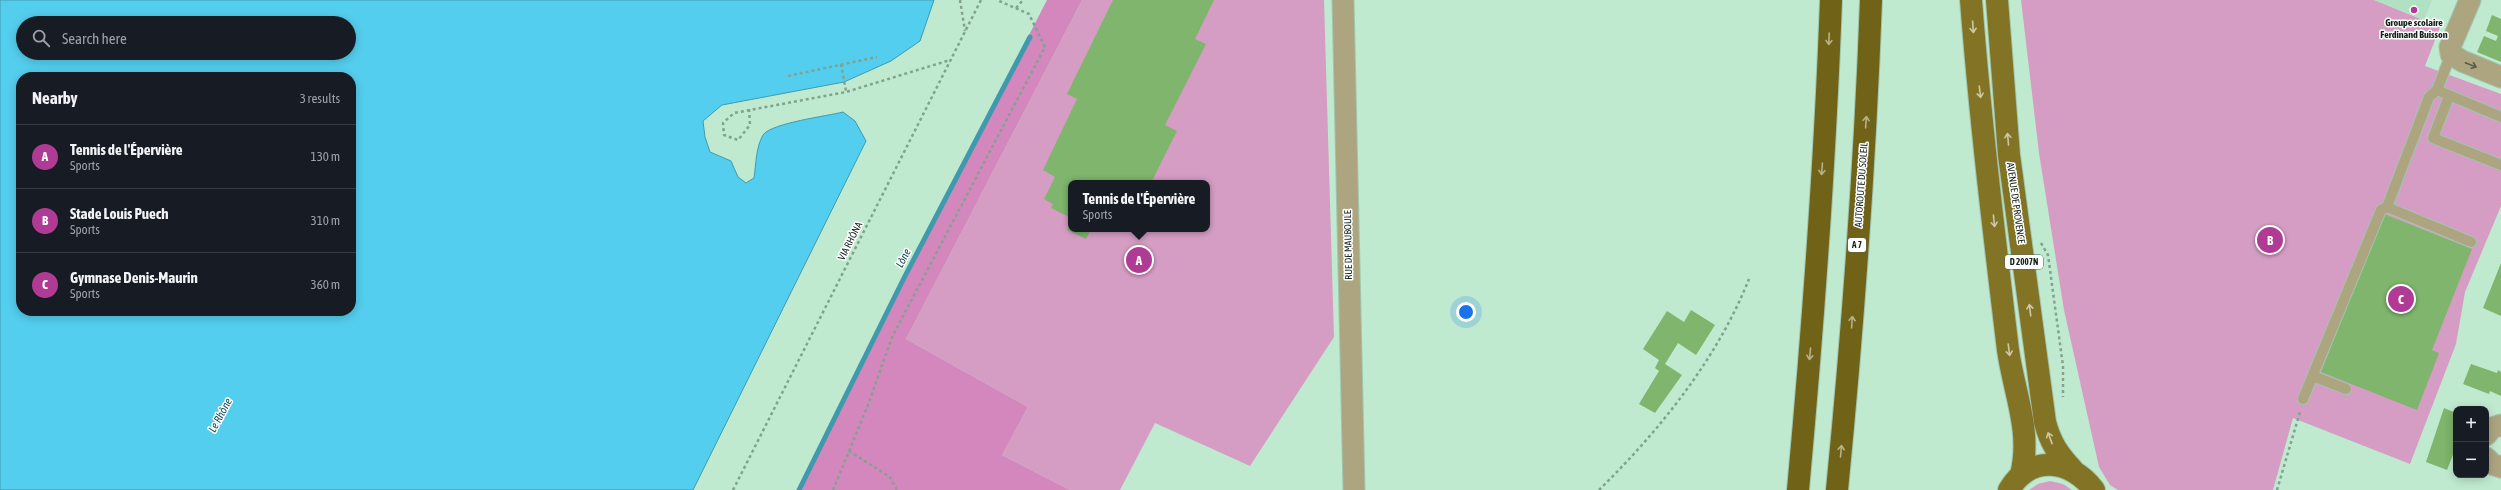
<!DOCTYPE html>
<html lang="en">
<head>
<meta charset="utf-8">
<style>
  :root { --surface:#171b24; --page:#20242c; --text:#f1f3f6; --muted:#9ea1a6; --line:#363941; --accent:#af3b94 }
  body { margin:0; font-family:"Asap Condensed",sans-serif; background:var(--page); color:var(--text) }
  .controls { position:absolute; right:12px; bottom:12px; display:grid; overflow:hidden; border-radius:8px; box-shadow:0 2px 10px #0003 }
  .controls button { width:36px; height:36px; display:grid; place-items:center; padding:0; border:0; border-bottom:1px solid var(--line); background:var(--surface); color:var(--text); font:20px sans-serif }
  .you { position:absolute; left:1466px; top:312px; width:14px; height:14px; margin:-10px; border:3px solid #fff; border-radius:50%; background:#1a73e8; box-shadow:0 0 0 6px #1a73e833 }
  .badge { display:grid; place-items:center; width:26px; height:26px; border-radius:50%; background:var(--accent); color:#fff; font-size:13px; font-weight:700 }
  .pin { position:absolute; translate:-50% -50%; border:2px solid #fff; box-shadow:0 1px 4px #0006 }
  .popup { position:absolute; left:1068px; top:180px; width:142px; height:52px; box-sizing:border-box; display:grid; place-content:center; border-radius:8px; background:var(--surface); filter:drop-shadow(0 1px 3px #0005); font-size:13px; white-space:nowrap; color:var(--muted) }
  .popup b { font-size:15px; color:var(--text) }
  .popup::after { content:''; position:absolute; left:50%; top:100%; margin-left:-8px; border:8px solid transparent; border-top-color:var(--surface) }
  .list { margin:0; padding:0; list-style:none }
  h2 { display:flex; justify-content:space-between; align-items:center; height:52px; margin:0; padding:0 16px; font-size:17px }
  h2 small { font-size:13px; font-weight:400; color:var(--muted) }
  .list li { display:grid; grid-template-columns:26px 1fr auto; gap:12px; align-items:center; box-sizing:border-box; height:64px; padding:0 16px; border-top:1px solid var(--line) }
  .list b { display:block; font-size:15px; white-space:nowrap }
  .list p { margin:0; font-size:13px; white-space:nowrap; color:var(--muted) }
  .list em { font-size:13px; font-style:normal; color:var(--muted) }
  .icon { flex:none; width:22px; height:22px; fill:none; stroke:currentColor; stroke-width:2; stroke-linecap:round; stroke-linejoin:round }
  .map { position:relative; flex:none; width:2501px; height:490px; overflow:hidden }
  .search { position:absolute; background:var(--surface); box-shadow:0 2px 10px #0003; left:16px; top:16px; width:340px; height:44px; display:flex; align-items:center; gap:10px; box-sizing:border-box; padding:0 14px; border-radius:22px; color:var(--muted); font-size:15px }
  .panel { position:absolute; background:var(--surface); box-shadow:0 2px 10px #0003; left:16px; top:72px; width:340px; height:244px; border-radius:16px }
  .map>svg:first-child { display:block }
  .built { fill:#b0e1c3 }
  .green { fill:#d59dc4; fill-rule:evenodd }
  .forest { fill:#d387bd }
  .water { fill:#54ceee; stroke:#409aae; fill-rule:evenodd }
  .lines { fill:none; stroke-linecap:round; stroke-linejoin:round }
  .stream { stroke:#409aae; stroke-width:5 }
  .building { fill:#7fb56c }
  .service-casing { stroke:#a0c6af; stroke-width:12 }
  .minor-casing { stroke:#a0c6af; stroke-width:23 }
  .primary-casing { stroke:#a0c6af; stroke-width:24 }
  .motorway-casing { stroke:#a0c6af; stroke-width:24 }
  .path { stroke:#81a28e; stroke-width:2.5; stroke-dasharray:3 3; stroke-linecap:butt }
  .service { stroke:#ada580; stroke-width:10 }
  .minor { stroke:#ada580; stroke-width:21 }
  .primary { stroke:#837425; stroke-width:22 }
  .motorway { stroke:#706217; stroke-width:22 }
  .oneway { stroke:#cdc7a8 }
  .oneway2 { stroke:#b8b08b }
  .oneway3 { stroke:#575c47 }
  .poi-dot { fill:#af3b94; stroke:#fff; stroke-width:1.5 }
  .labels { text-anchor:middle; dominant-baseline:central; stroke-width:3; stroke-linejoin:round; paint-order:stroke }
  .shield { fill:#fff; stroke:#58645d; stroke-width:1 }
  .shield-label { font-size:9px; font-weight:bold; fill:#112118 }
  .poi-label { font-size:10px; font-weight:bold; fill:#112118; stroke:#fff }
  .street-label { font-size:10px; fill:#112118; stroke:#fff }
  .water-label { font-size:11px; font-style:italic; fill:#144957; stroke:#fff }
</style>
</head>
<body>
<div class="map">
<svg width="2501" height="490" viewBox="0 0 2501 490">
  <rect width="100%" height="100%" fill="#c0ead0"/>
  <path class="built" d="M2374 0H2432L2424 20Z"/>
  <g class="green">
    <path d="M1082 0H1324L1334 337 1250 466 1155 423 1120 490H1070L1002 455 1028 407 906 339ZM1071 183H1207V229H1071Z"/>
    <path d="M2021 0H2374L2440 27 2425 66 2501 94V206L2465 292 2456 344 2410 464 2293 418 2273 490H2118L2110 485 2099 467 2064 310 2039 153Z"/>
    <path d="M2050 481 2063 484 2072 490H2029L2038 484Z"/>
  </g>
  <path class="forest" d="M1047 0H1082L906 339 1028 407 1002 455 1070 490H799L904 278Z"/>
  <path class="water" d="M0 0H934L920 41 891 61 844 82 722 105 703 121 705 137 710 152 731 161 738 177 746 183 754 178C756 164 756 147 763 135 771 123 828 116 843 112L855 121 866 141 693 490H0ZM23 23H349V53H23ZM21 77H351V311H21Z"/>
  <g class="lines">
    <path class="stream" d="M799 490 904 278 1030 37"/>
  </g>
  <g class="building">
    <path d="M1113 0H1214L1195 39 1206 44 1165 125 1177 131 1151 183H1071V218L1051 208 1053 204 1044 199 1055 177 1043 170 1077 99 1067 94Z"/>
    <path d="M2492 15 2501 19V62L2477 52 2484 36 2496 41 2498 36 2486 31Z"/>
    <path d="M2384 214 2472 249 2432 350 2439 353 2417 410 2321 372Z"/>
    <path d="M1071 222V229H1091L1086 239 1067 230Z"/>
    <path d="M2501 263V316L2483 308Z"/>
    <path d="M1691 310 1715 325 1696 355 1678 343 1665 364 1682 375 1655 413 1639 404 1659 371 1655 368 1659 360 1643 349 1667 311 1684 322Z"/>
    <path d="M2471 364 2497 373 2498 370 2501 372V396L2490 391 2489 394 2463 384Z"/>
    <path d="M2444 408 2456 413V447L2447 470 2426 462Z"/>
  </g>
  <g class="lines">
    <g class="service-casing">
      <g id="service">
        <path d="M2451 54 2437 90 2501 117"/>
        <path d="M2437 90 2429 97 2387 207 2471 242"/>
        <path d="M2449 96 2433 138 2501 165"/>
        <path d="M2313 376 2346 389"/>
        <path d="M2303 399 2381 210 2387 207"/>
      </g>
    </g>
    <g class="minor-casing">
      <g id="minor">
        <path d="M1343 0 1354 490"/>
        <path d="M2470 0 2450 47 2451 54 2462 61 2501 77"/>
        <path d="M2486 435 2492 428 2501 425"/>
        <path d="M2486 458 2492 464 2501 467"/>
      </g>
    </g>
    <g class="primary-casing">
      <g id="primary">
        <path d="M1971 0C1980 117 1994 234 2008 350 2014 393 2032 431 2021 475"/>
        <path d="M1997 0 2009 155 2045 422C2050 442 2058 454 2072 469"/>
        <path d="M2009 490C2030 454 2071 459 2094 490"/>
      </g>
    </g>
    <g class="motorway-casing">
      <g id="motorway">
        <path d="M1798 490C1813 327 1825 164 1831 0"/>
        <path d="M1837 490C1853 327 1865 164 1871 0"/>
      </g>
    </g>
    <g class="path">
      <path d="M960 0 965 31"/>
      <path d="M1016 8 1023 0"/>
      <path d="M841 64 846 91"/>
      <path d="M788 76 877 57"/>
      <path d="M749 109 750 125 738 140 724 135 723 123 734 113 846 92 950 60"/>
      <path d="M2041 243 2048 255 2063 366V397"/>
      <path d="M849 451 890 477 897 490"/>
      <path d="M733 490 981 0"/>
      <path d="M833 490 868 405 892 337 1045 47 1029 14 997 0"/>
      <path d="M1599 490C1660 430 1717 359 1749 279"/>
      <path d="M2277 490 2300 412"/>
    </g>
    <use href="#service" class="service"/>
    <use href="#minor" class="minor"/>
    <use href="#primary" class="primary"/>
    <use href="#motorway" class="motorway"/>
  </g>
  <defs><path id="oneway-shaft" d="M-6 0H5M1.5-3L5.5 0L1.5 3" fill="none" stroke-width="1.6" stroke-linecap="round" stroke-linejoin="round"/></defs>
  <g class="oneway">
    <use href="#oneway-shaft" transform="translate(1973 27) rotate(86)"/>
    <use href="#oneway-shaft" transform="translate(1980 92) rotate(83)"/>
    <use href="#oneway-shaft" transform="translate(2008 139) rotate(-95)"/>
    <use href="#oneway-shaft" transform="translate(1994 221) rotate(84)"/>
    <use href="#oneway-shaft" transform="translate(2030 310) rotate(-97)"/>
    <use href="#oneway-shaft" transform="translate(2009 350) rotate(82)"/>
    <use href="#oneway-shaft" transform="translate(2050 438) rotate(-110)"/>
  </g>
  <g class="oneway2">
    <use href="#oneway-shaft" transform="translate(1829 39) rotate(92)"/>
    <use href="#oneway-shaft" transform="translate(1866 122) rotate(-86)"/>
    <use href="#oneway-shaft" transform="translate(1822 169) rotate(94)"/>
    <use href="#oneway-shaft" transform="translate(1852 322) rotate(-86)"/>
    <use href="#oneway-shaft" transform="translate(1810 354) rotate(95)"/>
    <use href="#oneway-shaft" transform="translate(1841 451) rotate(-85)"/>
  </g>
  <use class="oneway3" href="#oneway-shaft" transform="translate(2471 65) rotate(22)"/>
  <circle class="poi-dot" cx="2414" cy="10" r="4"/>
  <g class="labels">
    <g class="shield">
      <rect x="1848" y="238" width="18" height="14" rx="3"/>
      <rect x="2005" y="255" width="38" height="14" rx="3"/>
    </g>
    <g class="shield-label">
      <text x="1857" y="245">A 7</text>
      <text x="2024" y="262">D 2007N</text>
    </g>
    <g class="poi-label">
      <text x="2414" y="22">Groupe scolaire<tspan x="2414" dy="12">Ferdinand Buisson</tspan></text>
    </g>
    <g class="street-label">
      <text transform="translate(1861 185) rotate(-86)">AUTOROUTE DU SOLEIL</text>
      <text transform="translate(2016 203) rotate(82)">AVENUE DE PROVENCE</text>
      <text transform="translate(850 241) rotate(-63)">VIA RHÔNA</text>
      <text transform="translate(1348 245) rotate(-91)">RUE DE MAUBOULE</text>
    </g>
    <g class="water-label">
      <text transform="translate(903 258) rotate(-62)">Lône</text>
      <text transform="translate(220 415) rotate(-62)">Le Rhône</text>
    </g>
  </g>
</svg>
<div class="controls">
<button>+</button>
<button>−</button>
</div>
<div class="you"></div>
<div class="pin badge" style="left:1139px;top:260px">A</div>
<div class="popup"><b>Tennis de l'Épervière</b>Sports</div>
<div class="pin badge" style="left:2270px;top:240px">B</div>
<div class="pin badge" style="left:2401px;top:299px">C</div>
<div class="search"><svg class="icon" aria-label="search" viewBox="0 0 24 24"><circle cx="10" cy="10" r="6"/><path d="M15 15l6 6"/></svg>Search here</div>
<section class="panel">
<h2>Nearby<small>3 results</small></h2>
<ul class="list">
<li><span class="badge">A</span><div><b>Tennis de l'Épervière</b><p>Sports</p></div><em>130 m</em></li>
<li><span class="badge">B</span><div><b>Stade Louis Puech</b><p>Sports</p></div><em>310 m</em></li>
<li><span class="badge">C</span><div><b>Gymnase Denis-Maurin</b><p>Sports</p></div><em>360 m</em></li>
</ul>
</section>
</div>
</body>
</html>
